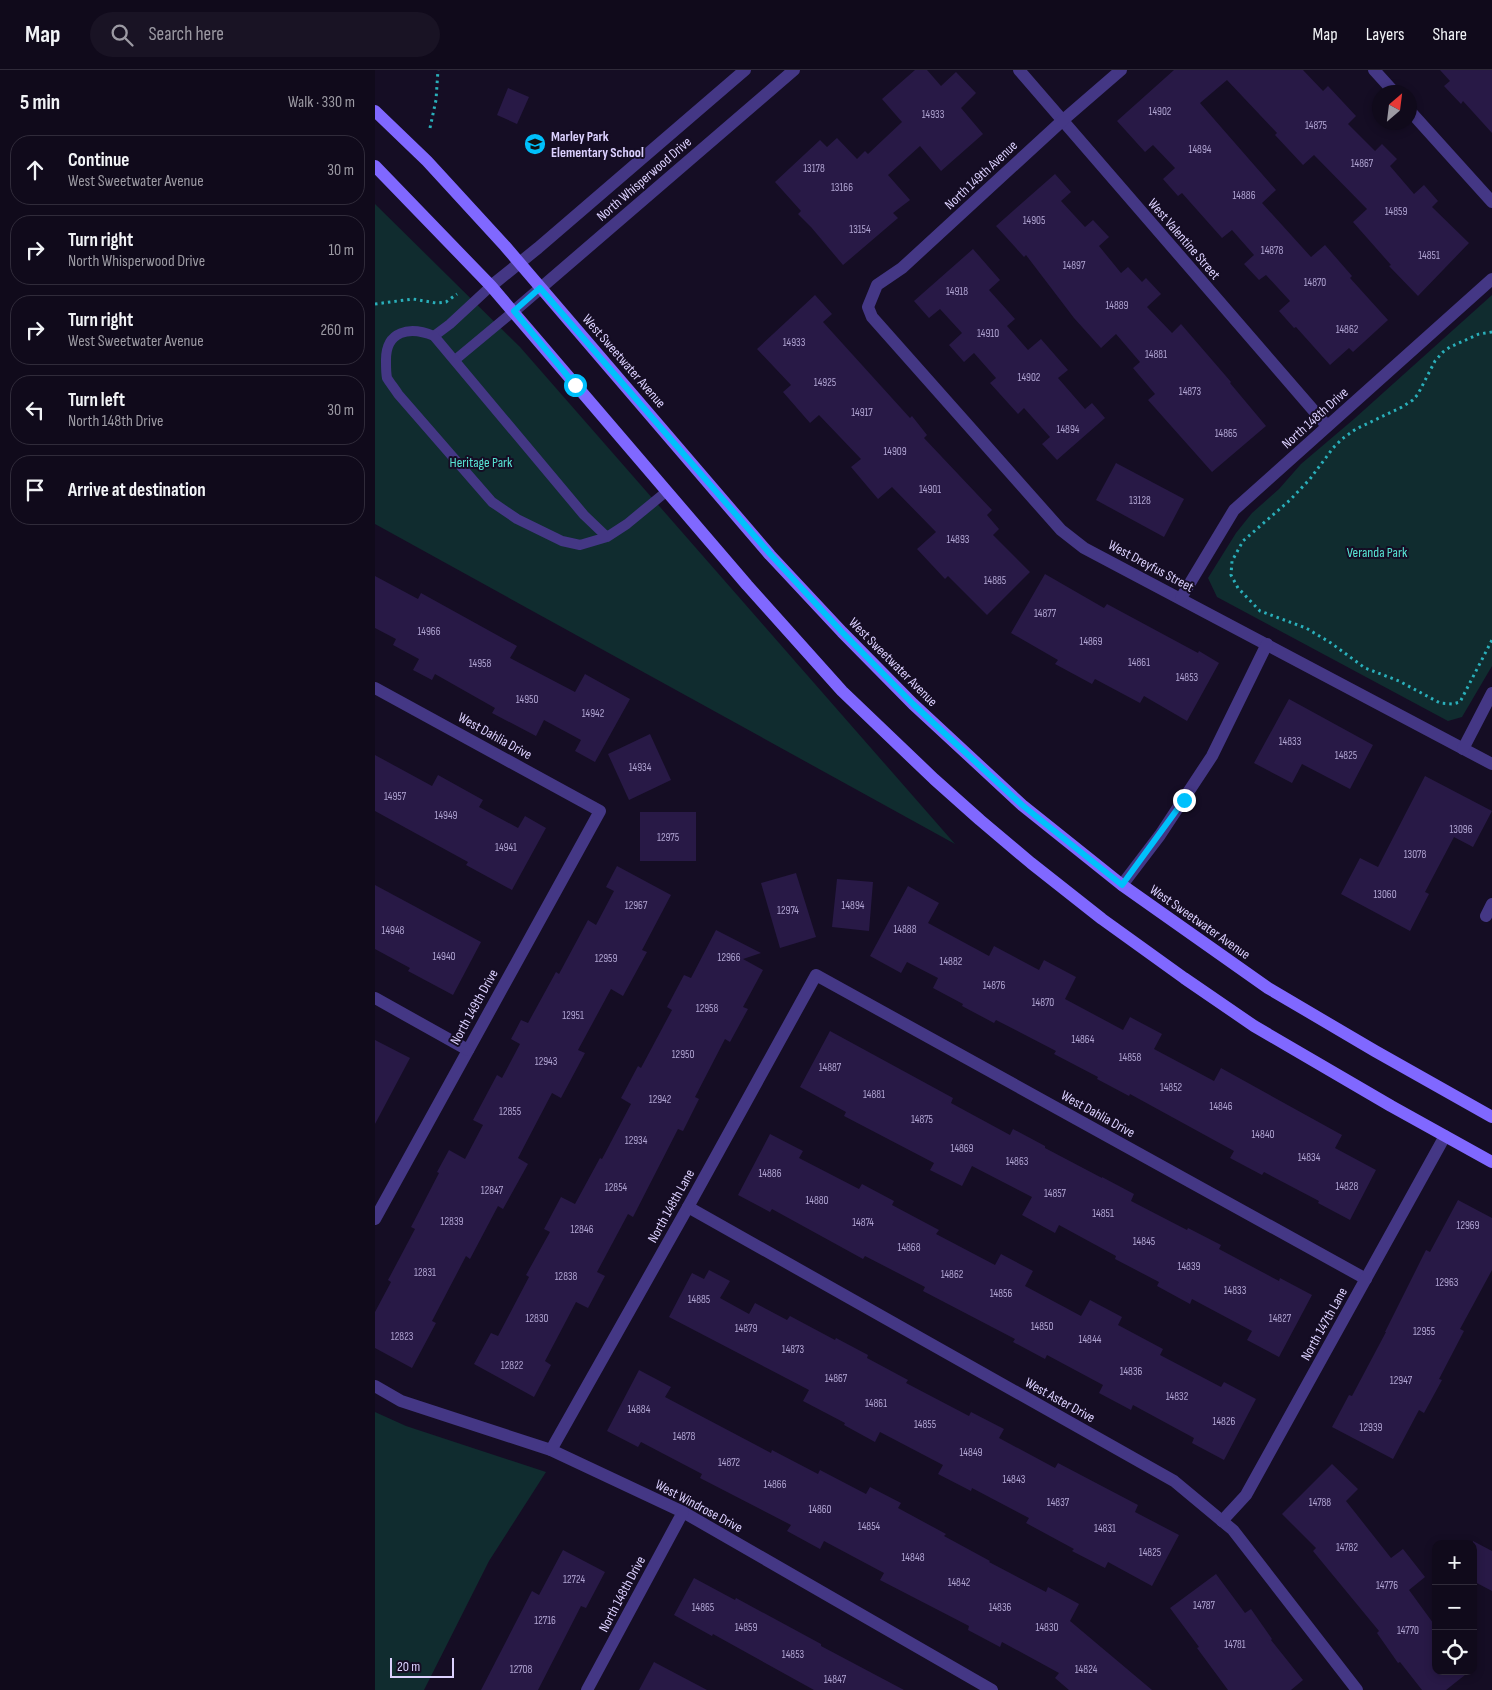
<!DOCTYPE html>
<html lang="en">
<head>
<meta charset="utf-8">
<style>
  :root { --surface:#100a1b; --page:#191324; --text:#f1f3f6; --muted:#9c9aa3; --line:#302b3a }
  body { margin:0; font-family:"Sofia Sans Condensed",sans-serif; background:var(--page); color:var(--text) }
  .controls { position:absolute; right:15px; bottom:15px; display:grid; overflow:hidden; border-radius:10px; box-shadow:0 2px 8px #0003 }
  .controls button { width:45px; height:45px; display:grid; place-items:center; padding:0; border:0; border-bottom:1px solid var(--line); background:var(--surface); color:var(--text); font:25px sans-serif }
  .compass { position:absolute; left:997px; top:15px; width:45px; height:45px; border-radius:50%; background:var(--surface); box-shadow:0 2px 8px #0003; rotate:28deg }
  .scale { position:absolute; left:15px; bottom:12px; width:64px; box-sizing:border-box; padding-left:5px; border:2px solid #dcd1ff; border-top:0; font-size:14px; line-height:18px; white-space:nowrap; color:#dcd1ff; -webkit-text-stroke:4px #150d24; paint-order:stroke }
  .stop { position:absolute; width:15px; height:15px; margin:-11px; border:4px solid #00c0fc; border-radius:50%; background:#fff }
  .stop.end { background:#00c0fc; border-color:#fff; box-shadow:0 1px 5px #0008 }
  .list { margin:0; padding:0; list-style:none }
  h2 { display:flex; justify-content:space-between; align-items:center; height:65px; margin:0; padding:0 20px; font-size:21px }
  h2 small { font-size:16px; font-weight:400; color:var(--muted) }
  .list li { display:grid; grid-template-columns:32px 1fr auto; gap:15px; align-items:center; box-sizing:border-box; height:70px; margin:0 10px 10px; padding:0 10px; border:1px solid var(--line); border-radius:20px }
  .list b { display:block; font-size:19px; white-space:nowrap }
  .list p { margin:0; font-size:16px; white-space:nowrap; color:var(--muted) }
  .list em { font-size:16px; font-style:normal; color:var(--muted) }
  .icon { flex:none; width:28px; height:28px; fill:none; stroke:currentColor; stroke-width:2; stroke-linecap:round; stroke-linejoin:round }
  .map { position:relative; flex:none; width:1117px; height:1620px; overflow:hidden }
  header { display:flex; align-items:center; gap:30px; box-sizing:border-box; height:70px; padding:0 25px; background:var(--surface); border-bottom:1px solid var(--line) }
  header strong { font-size:24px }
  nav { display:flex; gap:28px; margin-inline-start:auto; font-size:18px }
  .search { width:350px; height:45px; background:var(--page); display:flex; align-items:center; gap:12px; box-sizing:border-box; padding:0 18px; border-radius:28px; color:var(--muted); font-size:19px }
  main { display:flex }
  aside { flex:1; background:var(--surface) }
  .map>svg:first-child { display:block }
  .green { fill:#102c2f }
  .building { fill:#281946 }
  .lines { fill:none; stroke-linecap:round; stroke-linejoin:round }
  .path { stroke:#2aafba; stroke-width:3; stroke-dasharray:2.5 4; stroke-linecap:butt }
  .lane { stroke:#443785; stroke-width:10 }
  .street { stroke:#443785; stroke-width:12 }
  .secondary { stroke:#8068ff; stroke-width:12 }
  .route { stroke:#00c0fc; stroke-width:6 }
  .labels { text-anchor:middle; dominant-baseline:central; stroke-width:4; stroke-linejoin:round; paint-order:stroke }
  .number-label { font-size:11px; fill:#afa3d1 }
  .poi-label { font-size:14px; font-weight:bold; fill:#dcd1ff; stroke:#150d24; text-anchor:start }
  .street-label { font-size:14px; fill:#dcd1ff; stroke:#150d24 }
  .park-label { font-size:14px; fill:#58e4d4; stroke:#150d24 }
</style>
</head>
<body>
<header>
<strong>Map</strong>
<div class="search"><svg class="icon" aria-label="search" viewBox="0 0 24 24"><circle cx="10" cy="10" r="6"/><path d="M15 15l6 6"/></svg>Search here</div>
<nav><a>Map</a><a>Layers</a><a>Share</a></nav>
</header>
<main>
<aside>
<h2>5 min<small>Walk · 330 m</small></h2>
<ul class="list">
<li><svg class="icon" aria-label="ahead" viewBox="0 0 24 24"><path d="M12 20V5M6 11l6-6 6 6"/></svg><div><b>Continue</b><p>West Sweetwater Avenue</p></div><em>30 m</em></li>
<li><svg class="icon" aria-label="right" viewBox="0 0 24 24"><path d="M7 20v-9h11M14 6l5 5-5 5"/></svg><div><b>Turn right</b><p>North Whisperwood Drive</p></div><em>10 m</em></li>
<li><svg class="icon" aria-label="right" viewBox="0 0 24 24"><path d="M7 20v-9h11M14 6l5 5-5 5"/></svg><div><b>Turn right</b><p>West Sweetwater Avenue</p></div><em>260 m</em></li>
<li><svg class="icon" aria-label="left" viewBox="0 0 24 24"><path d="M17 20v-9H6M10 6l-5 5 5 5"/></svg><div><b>Turn left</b><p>North 148th Drive</p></div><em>30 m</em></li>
<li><svg class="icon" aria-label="arrive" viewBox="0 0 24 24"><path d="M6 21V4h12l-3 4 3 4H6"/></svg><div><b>Arrive at destination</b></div></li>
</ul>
</aside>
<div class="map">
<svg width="1117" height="1620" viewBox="0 0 1117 1620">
  <rect width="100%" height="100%" fill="#150d24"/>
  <g class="green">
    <path d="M0 134 145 277 580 774 0 454Z"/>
    <path d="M1117 225V596L1087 647 1073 651 842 527 833 508 861 463 877 443 904 419 926 394 979 349Z"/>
    <path d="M0 1342 31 1356 171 1402 114 1491 49 1620H0Z"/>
  </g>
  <g class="building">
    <path d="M540 0H552L566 16 581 2 601 23 586 38 608 64 566 101 545 76 513 105 535 130 518 143 523 148 468 195 436 157 423 144 426 141 400 112 445 70 452 77 462 68 482 89 490 81 493 84 527 52 507 29Z"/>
    <path d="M799 0H928L948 21 953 16 981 46 973 54 1000 81 1007 74 1022 89 1015 96 1039 124 1049 115 1063 131 1057 137 1094 173 1043 226 1014 196 1016 195 978 152 992 139 939 85 928 95 900 65 902 63 852 10 825 33 901 120 887 133 936 187 950 175 977 206 975 208 1013 250 978 282 974 278 955 295 921 257 919 258 904 241 915 231 891 205 884 210 869 194 879 185 857 160 847 168 807 123 803 126 788 109 800 98 778 75 770 82 742 51Z"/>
    <path d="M1065 0H1117V63L1088 31 1086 34 1069 16 1075 11Z"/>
    <path d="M133 18 154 27 142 54 122 45Z"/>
    <path d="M680 104 696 122 686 131 710 157 718 150 734 167 724 176 746 203 753 197 767 212 771 208 786 224 772 237 797 263 806 254 856 312 855 313 891 356 837 402 773 330 780 324 758 298 765 292 741 264 726 278 699 248 651 185 649 187 621 156Z"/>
    <path d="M598 179 625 210 614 220 640 249 632 256 653 280 666 269 693 300 683 308 710 339 717 333 730 348 682 390 667 374 675 367 649 338 643 344 615 313 621 308 599 283 589 292 574 275 587 263 565 239 554 248 539 231Z"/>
    <path d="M440 225 457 244 448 252 535 348 537 346 552 365 549 368 617 440 612 445 624 459 618 465 655 502 612 545 573 506 570 509 542 479 561 462 517 417 503 429 476 397 486 389 444 345 435 353 408 322 416 315 382 279Z"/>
    <path d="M741 393 809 429 789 467 721 430Z"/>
    <path d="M670 504 729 538 732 534 823 583 824 581 844 593 812 651 769 626 765 633 720 609 717 614 680 594 683 590 636 563Z"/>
    <path d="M0 506 43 529 46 523 142 576 135 588 200 622 210 604 255 629 220 692 200 681 206 670 169 650 161 666 117 643 120 638 60 604 57 610 38 600 44 589 18 575 21 569 0 558Z"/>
    <path d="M914 629 998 675 975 719 927 694 917 713 879 693Z"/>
    <path d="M275 664 296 710 254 730 233 684Z"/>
    <path d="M0 685 57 716 63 705 108 730 104 737 143 758 150 746 171 758 137 820 91 795 93 792 0 741Z"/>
    <path d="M1050 706 1117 741 1098 777 1079 767 1050 822 1054 824 1035 861 966 824 985 788 1003 797Z"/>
    <rect x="265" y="742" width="56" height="49"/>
    <path d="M242 796 296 825 267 880 272 882 248 926 236 919 203 980 210 983 186 1028 177 1023 143 1088 153 1094 128 1139 123 1136 95 1189 91 1186 57 1251 61 1253 37 1298 0 1278V1242L16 1212 13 1210 40 1159 36 1157 64 1103 62 1102 74 1080 90 1089 108 1055 98 1050 122 1005 127 1008 145 974 136 969 146 950 153 953 181 902 184 904 213 850 221 855 239 821 231 817Z"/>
    <path d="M421 803 441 867 405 878 386 813Z"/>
    <path d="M462 809 498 812 494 861 457 857Z"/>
    <path d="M0 815 106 872 78 925 33 901 35 898 0 879Z"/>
    <path d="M533 816 564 833 553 853 614 886 619 876 664 900 669 890 701 907 690 929 748 960 755 947 787 964 779 979 839 1011 846 998 967 1065 960 1078 1001 1100 975 1150 943 1133 944 1131 889 1102 887 1105 855 1088 859 1081 755 1024 754 1026 722 1009 723 1007 679 984 681 981 621 950 619 953 587 936 588 934 558 918 563 908 532 892 526 903 495 886Z"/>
    <path d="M341 860 386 883 368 889 388 900 368 937 373 939 355 972 350 969 320 1027 324 1029 308 1061 303 1059 258 1147 253 1144 222 1202 230 1206 213 1238 201 1232 170 1291 176 1295 159 1327 99 1294 116 1263 123 1266 154 1207 151 1205 175 1162 169 1159 186 1127 200 1134 225 1088 227 1089 256 1034 246 1028 263 996 266 998 297 940 292 937 309 905 316 908Z"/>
    <path d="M455 961 578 1028 576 1033 635 1065 638 1059 670 1076V1078L727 1108V1107L759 1124 756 1131 812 1160 813 1158 846 1175 844 1179 904 1211 905 1208 937 1225 904 1287 872 1270 877 1261 817 1229 815 1234 782 1216 784 1212 740 1189 741 1186 684 1155 680 1163 647 1145 657 1127 597 1096 587 1116 555 1100 559 1093 469 1046 471 1042 425 1017Z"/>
    <path d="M0 970 35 988 0 1054Z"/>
    <path d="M395 1064 428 1081 424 1088 484 1119 487 1114 519 1131 517 1135 564 1160 561 1164 620 1195 626 1184 658 1201 650 1216 706 1246 715 1230 747 1247 743 1255 788 1279 785 1285 846 1317 849 1312 881 1329 849 1390 817 1373 819 1368 758 1335 756 1340 724 1323 728 1315 672 1285 670 1289 638 1272 640 1269 548 1221 550 1217 490 1186 488 1189 397 1139 395 1142 363 1125Z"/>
    <path d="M1083 1130 1117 1148V1200L1085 1259 1089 1261 1064 1309 1067 1310 1049 1343 1044 1340 1018 1389 957 1357 974 1325 977 1326 1011 1262H1010L1051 1180 1055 1182Z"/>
    <path d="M334 1200 355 1211 345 1228 374 1244 380 1233 412 1250 415 1246 460 1270 461 1268 493 1285 492 1288 533 1310 531 1313 594 1346 596 1342 629 1359 624 1368 680 1398 683 1393 763 1435 760 1442 804 1465 777 1516 733 1492 730 1498 697 1481 699 1479 651 1453 654 1448 597 1418 596 1421 563 1404 568 1395 505 1362 500 1372 469 1355 470 1353 428 1331 434 1320 294 1247 317 1203 329 1209Z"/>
    <path d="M264 1300 296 1317 290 1327 396 1383 397 1380 443 1404 445 1400 491 1424 495 1417 526 1433 523 1438 571 1464 569 1466 615 1491 614 1492 671 1522 673 1517 704 1534 695 1551 777 1620H694L680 1608 684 1603 627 1572 625 1577 593 1560 594 1556 505 1510 509 1503 449 1471 445 1479 412 1461 416 1455 325 1408 327 1404 266 1372 263 1377 232 1361Z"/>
    <path d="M957 1394 983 1419 971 1431 1016 1488 1028 1479 1050 1507 1034 1520 1061 1557V1601H1095L1071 1620H1047L1025 1592 1023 1593 1002 1563 1004 1561 938 1481 941 1478 907 1444Z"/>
    <path d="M1098 1471 1117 1481V1521L1098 1511Z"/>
    <path d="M188 1480 230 1502 211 1538 206 1536 163 1620H106L157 1521 164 1525Z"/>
    <path d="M841 1504 870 1543 876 1539 897 1569 896 1570 928 1610 916 1620H853L822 1578 824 1577 795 1538Z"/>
    <path d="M319 1508 360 1530 361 1528 446 1574V1576L529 1620H439L338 1564 337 1566 299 1545Z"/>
    <path d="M279 1592 332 1620H264Z"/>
  </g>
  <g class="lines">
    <g class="path">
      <path d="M55 58 61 30 63 0"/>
      <path d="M0 234 38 229 61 233 71 232 82 224"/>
      <path d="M1117 262 1104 264 1075 277 1068 282 1060 291 1043 324 1038 330 1027 337 981 359 967 369 958 378 935 409 915 430 868 471 857 491 856 505 863 518 885 541 931 558 956 573 990 598 1024 611 1065 633 1078 634 1085 632 1117 570"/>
    </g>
    <g class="lane">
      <path d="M59 266 75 254 116 216"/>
      <path d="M80 290 139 241"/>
      <path d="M232 467 209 445 59 266C35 256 10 260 11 292 11 297 11 303 12 308 15 313 20 319 23 324L117 432 142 449 187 471 205 475 232 467 252 454 292 421"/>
    </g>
    <g class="street">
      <path d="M644 0 952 356"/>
      <path d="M746 0 687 51 527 198 502 215 493 237 497 247 686 460 709 478 1117 694"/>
      <path d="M999 0 1019 22"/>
      <path d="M1034 40 1117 132"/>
      <path d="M116 216 163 178 370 0"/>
      <path d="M139 241 419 0"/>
      <path d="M806 528 859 440 1117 209"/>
      <path d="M0 618 225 741 0 1149"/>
      <path d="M1088 679 1117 623"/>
      <path d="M747 815 785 765 837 686 892 574"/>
      <path d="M1111 846 1117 834"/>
      <path d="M0 928 93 980"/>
      <path d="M313 1137 799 1411 858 1460 982 1620"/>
      <path d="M0 1316 26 1331 176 1380 308 1442 617 1620"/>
      <path d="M176 1380 313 1137 441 905 991 1209"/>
      <path d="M847 1451 871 1425 1070 1066"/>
      <path d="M212 1620 308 1442"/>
    </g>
    <g class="secondary">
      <path d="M0 41 52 91 130 176 395 485 467 562 538 634 647 735 747 815 893 918 1000 981 1117 1047"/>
      <path d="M0 96 116 216 372 515 467 621 559 709 605 750 656 793 727 849 809 908 879 956 1016 1036 1117 1092"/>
    </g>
  </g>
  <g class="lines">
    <path class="route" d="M200 315 139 241 165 218 396 485 467 562 538 634 647 735 747 815 809 730"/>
  </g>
  <defs>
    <g id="school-disc" transform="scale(1.125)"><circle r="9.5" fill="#00c0fc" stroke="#150d24"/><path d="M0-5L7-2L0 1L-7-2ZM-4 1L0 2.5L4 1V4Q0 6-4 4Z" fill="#111"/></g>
  </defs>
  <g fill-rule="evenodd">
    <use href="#school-disc" x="160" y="74"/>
  </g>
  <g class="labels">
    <g class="number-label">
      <text x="785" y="41">14902</text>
      <text x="558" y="44">14933</text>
      <text x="941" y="55">14875</text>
      <text x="825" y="79">14894</text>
      <text x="987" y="93">14867</text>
      <text x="439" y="98">13178</text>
      <text x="467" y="117">13166</text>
      <text x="869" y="125">14886</text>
      <text x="1021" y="141">14859</text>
      <text x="659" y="150">14905</text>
      <text x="485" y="159">13154</text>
      <text x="897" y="180">14878</text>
      <text x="1054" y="185">14851</text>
      <text x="699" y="195">14897</text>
      <text x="940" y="212">14870</text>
      <text x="582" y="221">14918</text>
      <text x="742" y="235">14889</text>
      <text x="972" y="259">14862</text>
      <text x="613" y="263">14910</text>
      <text x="419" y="272">14933</text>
      <text x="781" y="284">14881</text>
      <text x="654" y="307">14902</text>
      <text x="450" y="312">14925</text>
      <text x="815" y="321">14873</text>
      <text x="487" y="342">14917</text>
      <text x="693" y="359">14894</text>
      <text x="851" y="363">14865</text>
      <text x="520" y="381">14909</text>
      <text x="555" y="419">14901</text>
      <text x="765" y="430">13128</text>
      <text x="583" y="469">14893</text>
      <text x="620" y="510">14885</text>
      <text x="670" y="543">14877</text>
      <text x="54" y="561">14966</text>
      <text x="716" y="571">14869</text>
      <text x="764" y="592">14861</text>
      <text x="105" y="593">14958</text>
      <text x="812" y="607">14853</text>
      <text x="152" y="629">14950</text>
      <text x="218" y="643">14942</text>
      <text x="915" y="671">14833</text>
      <text x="971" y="685">14825</text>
      <text x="265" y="697">14934</text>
      <text x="20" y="726">14957</text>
      <text x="71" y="745">14949</text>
      <text x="1086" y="759">13096</text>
      <text x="293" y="767">12975</text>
      <text x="131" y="777">14941</text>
      <text x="1040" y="784">13078</text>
      <text x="1010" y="824">13060</text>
      <text x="261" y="835">12967</text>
      <text x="478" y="835">14894</text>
      <text x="413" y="840">12974</text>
      <text x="530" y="859">14888</text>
      <text x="18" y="860">14948</text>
      <text x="69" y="886">14940</text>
      <text x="354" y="887">12966</text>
      <text x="231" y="888">12959</text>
      <text x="576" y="891">14882</text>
      <text x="619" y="915">14876</text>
      <text x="668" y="932">14870</text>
      <text x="332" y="938">12958</text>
      <text x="198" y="945">12951</text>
      <text x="708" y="969">14864</text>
      <text x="308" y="984">12950</text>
      <text x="755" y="987">14858</text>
      <text x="171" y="991">12943</text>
      <text x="455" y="997">14887</text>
      <text x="796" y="1017">14852</text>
      <text x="499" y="1024">14881</text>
      <text x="285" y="1029">12942</text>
      <text x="846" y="1036">14846</text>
      <text x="135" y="1041">12855</text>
      <text x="547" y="1049">14875</text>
      <text x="888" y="1064">14840</text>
      <text x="261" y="1070">12934</text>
      <text x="587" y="1078">14869</text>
      <text x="934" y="1087">14834</text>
      <text x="642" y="1091">14863</text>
      <text x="395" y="1103">14886</text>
      <text x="972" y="1116">14828</text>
      <text x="241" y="1117">12854</text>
      <text x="117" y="1120">12847</text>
      <text x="680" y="1123">14857</text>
      <text x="442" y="1130">14880</text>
      <text x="728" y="1143">14851</text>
      <text x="77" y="1151">12839</text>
      <text x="488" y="1152">14874</text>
      <text x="1093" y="1155">12969</text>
      <text x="207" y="1159">12846</text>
      <text x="769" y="1171">14845</text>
      <text x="534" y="1177">14868</text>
      <text x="814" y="1196">14839</text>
      <text x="50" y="1202">12831</text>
      <text x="577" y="1204">14862</text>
      <text x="191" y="1206">12838</text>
      <text x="1072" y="1212">12963</text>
      <text x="860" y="1220">14833</text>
      <text x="626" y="1223">14856</text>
      <text x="324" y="1229">14885</text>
      <text x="162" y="1248">12830</text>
      <text x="905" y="1248">14827</text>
      <text x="667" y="1256">14850</text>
      <text x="371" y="1258">14879</text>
      <text x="1049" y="1261">12955</text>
      <text x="27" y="1266">12823</text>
      <text x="715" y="1269">14844</text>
      <text x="418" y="1279">14873</text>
      <text x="137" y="1295">12822</text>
      <text x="756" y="1301">14836</text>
      <text x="461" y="1308">14867</text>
      <text x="1026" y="1310">12947</text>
      <text x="802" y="1326">14832</text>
      <text x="501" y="1333">14861</text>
      <text x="264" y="1339">14884</text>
      <text x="849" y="1351">14826</text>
      <text x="550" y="1354">14855</text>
      <text x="996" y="1357">12939</text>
      <text x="309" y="1366">14878</text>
      <text x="596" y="1382">14849</text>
      <text x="354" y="1392">14872</text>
      <text x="639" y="1409">14843</text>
      <text x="400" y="1414">14866</text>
      <text x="683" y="1432">14837</text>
      <text x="945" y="1432">14788</text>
      <text x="445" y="1439">14860</text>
      <text x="494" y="1456">14854</text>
      <text x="730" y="1458">14831</text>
      <text x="972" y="1477">14782</text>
      <text x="775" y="1482">14825</text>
      <text x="538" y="1487">14848</text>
      <text x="199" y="1509">12724</text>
      <text x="584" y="1512">14842</text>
      <text x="1012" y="1515">14776</text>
      <text x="829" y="1535">14787</text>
      <text x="328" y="1537">14865</text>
      <text x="625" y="1537">14836</text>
      <text x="170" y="1550">12716</text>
      <text x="371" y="1557">14859</text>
      <text x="672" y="1557">14830</text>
      <text x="1033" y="1560">14770</text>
      <text x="860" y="1574">14781</text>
      <text x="418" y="1584">14853</text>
      <text x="146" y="1599">12708</text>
      <text x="711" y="1599">14824</text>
      <text x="460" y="1609">14847</text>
    </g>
    <g class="poi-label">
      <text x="176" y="66">Marley Park<tspan x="176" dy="16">Elementary School</tspan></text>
    </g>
    <g class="street-label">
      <text transform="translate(606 105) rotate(-43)">North 149th Avenue</text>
      <text transform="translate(269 109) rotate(-41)">North Whisperwood Drive</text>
      <text transform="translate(809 169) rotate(49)">West Valentine Street</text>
      <text transform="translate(249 291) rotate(49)">West Sweetwater Avenue</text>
      <text transform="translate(940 348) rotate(-42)">North 148th Drive</text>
      <text transform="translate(776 496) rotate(28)">West Dreyfus Street</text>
      <text transform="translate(518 592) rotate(45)">West Sweetwater Avenue</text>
      <text transform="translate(120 666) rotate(29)">West Dahlia Drive</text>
      <text transform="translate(825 852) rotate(35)">West Sweetwater Avenue</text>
      <text transform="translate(99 937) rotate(-61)">North 149th Drive</text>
      <text transform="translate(723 1044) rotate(29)">West Dahlia Drive</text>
      <text transform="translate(296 1136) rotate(-61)">North 148th Lane</text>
      <text transform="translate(949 1254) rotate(-61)">North 147th Lane</text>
      <text transform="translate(685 1330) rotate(29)">West Aster Drive</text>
      <text transform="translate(324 1436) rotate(28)">West Windrose Drive</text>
      <text transform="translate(247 1524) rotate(-62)">North 148th Drive</text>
    </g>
    <g class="park-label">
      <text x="106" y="392">Heritage Park</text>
      <text x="1002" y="482">Veranda Park</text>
    </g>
  </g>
</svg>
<div class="controls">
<button>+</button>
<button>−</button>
<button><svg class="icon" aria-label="locate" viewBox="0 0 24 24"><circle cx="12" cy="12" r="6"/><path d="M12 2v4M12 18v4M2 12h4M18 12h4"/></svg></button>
</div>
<svg class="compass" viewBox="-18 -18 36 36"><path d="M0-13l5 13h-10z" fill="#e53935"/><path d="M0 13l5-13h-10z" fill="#9c9aa3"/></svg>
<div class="scale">20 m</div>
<div class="stop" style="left:200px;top:315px"></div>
<div class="stop end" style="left:809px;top:730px"></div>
</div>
</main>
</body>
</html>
